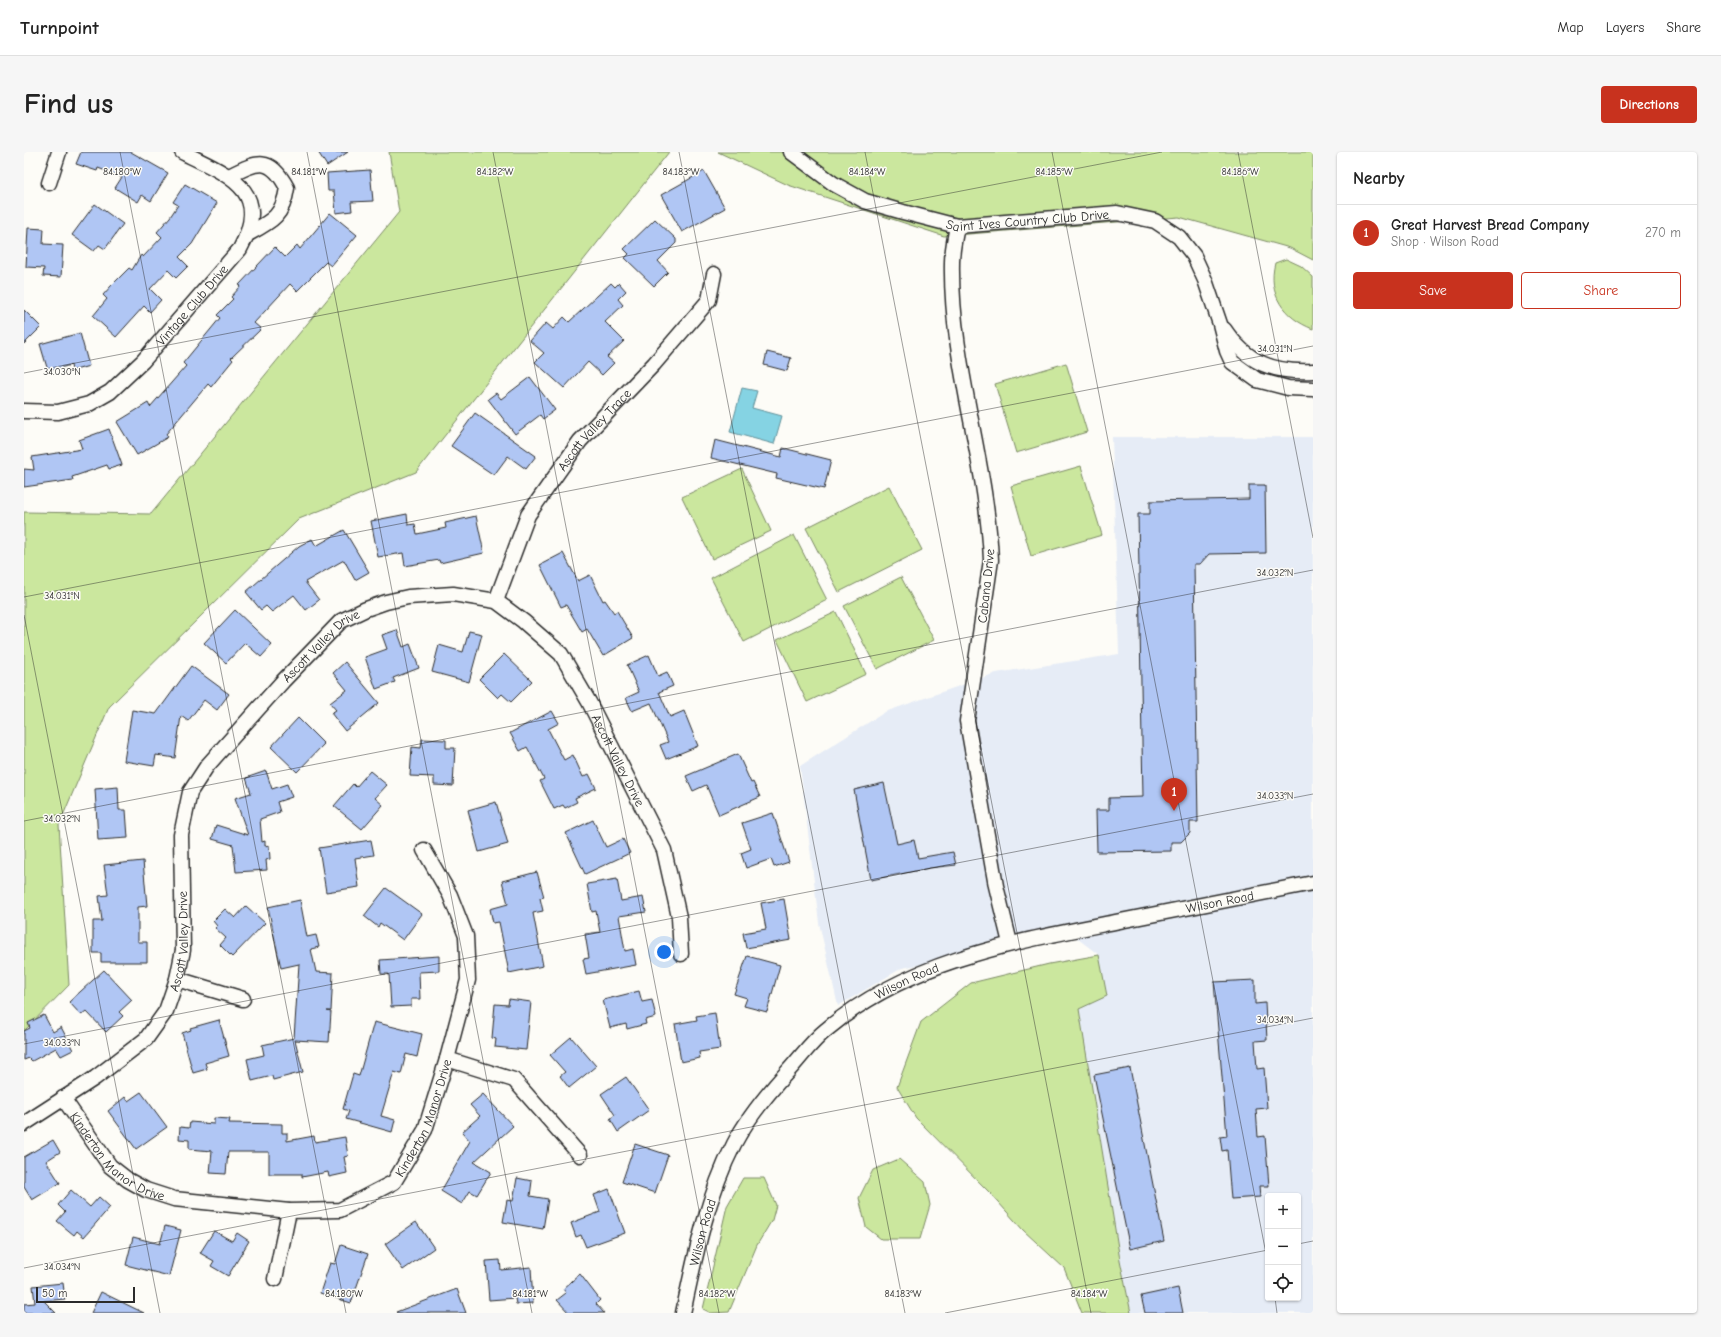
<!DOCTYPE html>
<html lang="en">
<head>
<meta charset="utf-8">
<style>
  :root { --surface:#fff; --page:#f6f6f6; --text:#222; --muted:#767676; --line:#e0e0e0; --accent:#c8321e }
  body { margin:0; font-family:"Comic Neue",sans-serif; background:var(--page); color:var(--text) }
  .controls { position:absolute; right:12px; bottom:12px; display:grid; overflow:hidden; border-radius:4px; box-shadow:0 1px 3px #0004 }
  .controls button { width:36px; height:36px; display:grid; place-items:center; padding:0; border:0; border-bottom:1px solid var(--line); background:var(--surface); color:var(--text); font:20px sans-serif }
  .scale { position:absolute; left:12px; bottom:10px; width:99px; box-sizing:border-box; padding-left:4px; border:2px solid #2b2b2b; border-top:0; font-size:11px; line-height:14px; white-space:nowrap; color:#2b2b2b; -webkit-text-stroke:3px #fdfcf7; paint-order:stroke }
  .you { position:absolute; left:640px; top:800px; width:14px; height:14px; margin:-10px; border:3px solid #fff; border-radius:50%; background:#1a73e8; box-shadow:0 0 0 6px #1a73e833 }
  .badge { display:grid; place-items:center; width:26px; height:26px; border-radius:50%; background:var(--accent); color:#fff; font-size:13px; font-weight:700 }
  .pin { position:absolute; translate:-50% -33px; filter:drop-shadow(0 1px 2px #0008) }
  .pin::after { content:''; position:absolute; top:21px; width:14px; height:12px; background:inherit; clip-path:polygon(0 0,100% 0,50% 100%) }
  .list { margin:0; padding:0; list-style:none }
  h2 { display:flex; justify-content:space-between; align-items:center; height:52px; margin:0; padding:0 16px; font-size:17px }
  h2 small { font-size:13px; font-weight:400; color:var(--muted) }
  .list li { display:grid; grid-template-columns:26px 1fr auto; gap:12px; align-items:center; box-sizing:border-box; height:56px; padding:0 16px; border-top:1px solid var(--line) }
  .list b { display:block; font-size:15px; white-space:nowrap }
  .list p { margin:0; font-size:13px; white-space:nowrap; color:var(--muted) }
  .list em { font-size:13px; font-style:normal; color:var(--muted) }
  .actions { display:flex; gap:8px; padding:12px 16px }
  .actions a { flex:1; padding:9px 0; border:1px solid var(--accent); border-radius:4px; text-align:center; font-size:14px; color:var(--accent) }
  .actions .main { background:var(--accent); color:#fff }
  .icon { flex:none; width:22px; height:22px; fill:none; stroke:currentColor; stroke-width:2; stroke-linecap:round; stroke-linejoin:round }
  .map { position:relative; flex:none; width:1289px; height:1161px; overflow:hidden; border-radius:4px }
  header { display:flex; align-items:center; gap:24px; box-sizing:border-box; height:56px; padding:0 20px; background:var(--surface); border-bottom:1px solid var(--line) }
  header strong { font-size:19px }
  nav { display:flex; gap:22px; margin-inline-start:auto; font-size:14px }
  .intro { display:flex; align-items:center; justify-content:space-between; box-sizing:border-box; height:96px; padding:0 24px }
  h1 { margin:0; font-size:28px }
  .button { padding:10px 18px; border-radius:4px; background:var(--accent); color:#fff; font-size:14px; font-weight:700 }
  main { display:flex; gap:24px; padding:0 24px }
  aside { flex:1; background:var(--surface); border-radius:4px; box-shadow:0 1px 3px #0004 }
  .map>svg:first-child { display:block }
  .built { fill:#e6ecf6; fill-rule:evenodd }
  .green { fill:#cbe79e; stroke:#7b8964 }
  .water { fill:#85d3e3; stroke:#619099 }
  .building { fill:#b0c6f4; stroke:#2b2b2b }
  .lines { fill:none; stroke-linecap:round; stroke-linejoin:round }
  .street-casing { stroke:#2b2b2b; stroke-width:17 }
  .street { stroke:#fdfcf7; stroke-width:14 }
  .ticks { fill:none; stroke:#2b2b2b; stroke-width:1; stroke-opacity:0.45 }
  .labels { text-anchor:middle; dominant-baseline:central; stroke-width:3; stroke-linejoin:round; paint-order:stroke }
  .street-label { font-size:13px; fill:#2b2b2b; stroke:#fdfcf7 }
  .ticks-label { font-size:10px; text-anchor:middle; fill:#2b2b2b; stroke:#fdfcf7; stroke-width:3; stroke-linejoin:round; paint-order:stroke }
</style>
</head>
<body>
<header>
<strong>Turnpoint</strong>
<nav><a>Map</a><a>Layers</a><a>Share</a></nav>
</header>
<div class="intro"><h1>Find us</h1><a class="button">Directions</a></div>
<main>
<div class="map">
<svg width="1289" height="1161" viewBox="0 0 1289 1161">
  <rect width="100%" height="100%" fill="#fdfcf7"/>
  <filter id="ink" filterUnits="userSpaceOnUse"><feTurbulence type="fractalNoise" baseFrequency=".025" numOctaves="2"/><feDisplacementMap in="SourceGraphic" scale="8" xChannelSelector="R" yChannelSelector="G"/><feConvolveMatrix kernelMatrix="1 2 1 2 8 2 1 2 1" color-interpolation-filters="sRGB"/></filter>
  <g filter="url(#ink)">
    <path class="built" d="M1088 285H1289V1161H1107L1096 1108 1055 857 1083 844 1075 803 1037 774 971 798 878 816 814 854 795 771 776 614 861 560 972 521 1095 502ZM1244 1044H1274V1146H1244Z"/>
    <g class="green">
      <path d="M365 0H645L392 320 275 367 85 555 35 673 45 833 0 879V360L127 362 375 60Z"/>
      <path d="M694 0H1289V108L1266 96 1155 65 920 84 764 33Z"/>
      <path d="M1262 107 1277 114 1289 125V177C1260 166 1243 142 1251 111Z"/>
      <path d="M1042 211 1063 280 992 301 971 232Z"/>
      <path d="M1057 314 1078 383 1007 404 987 334Z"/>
      <path d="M718 317 747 379 688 407 658 345Z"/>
      <path d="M865 334 898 398 815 440 782 376Z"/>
      <path d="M770 383 803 448 720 490 687 426Z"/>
      <path d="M877 425 910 488 853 517 820 454Z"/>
      <path d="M812 460 842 522 783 550 753 488Z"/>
      <path d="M1075 803 1083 844 1055 857 1096 1108 1107 1161H1058L1040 1116 999 1078 966 1041 892 966 873 935 897 870 947 831 1025 812Z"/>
      <path d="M875 1007 901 1030 906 1053 896 1087H857L842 1075 835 1046 849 1018Z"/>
      <path d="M719 1026H740L752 1053 748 1068 733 1093 705 1160 687 1161 679 1157 703 1054Z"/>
    </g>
    <path class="water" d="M718 236 733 239 728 256 758 264 750 292 706 280Z"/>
    <g class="building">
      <path d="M57 0H107L144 21 127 49 118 43 114 50 91 36 98 25 74 16 73 19 52 12Z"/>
      <path d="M294 0H324L303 14Z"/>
      <path d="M346 18 349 49 327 50 328 59 312 61 310 39H304L303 21Z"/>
      <path d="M680 19 701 56 658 80 637 43Z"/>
      <path d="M161 32 193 51 168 92 155 105 164 114 152 126 144 118 126 137 137 148 126 160 120 154 92 185 69 164 83 147 79 143 87 134 105 116 108 118 117 103 119 105 138 85 133 80 146 65 154 53 149 50Z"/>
      <path d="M71 52 99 72 81 97 75 93 70 99 48 83Z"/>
      <path d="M306 61 333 83 307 114 302 110 273 139 266 132 230 171 237 177 207 206 209 208 187 235 184 232 142 282 144 285 113 303 93 270 124 251 126 255 162 214 159 211 196 166 193 163 209 147 207 145 217 134 215 133 251 95 261 105 273 93 276 97Z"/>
      <path d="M631 67 652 87V91L634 109 644 120 630 134 601 106 605 102 600 97Z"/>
      <path d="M4 76 20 77 19 92 39 93 37 125 19 124 20 116 2 115Z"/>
      <path d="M587 131 591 135 595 131 602 139 594 147 599 153 581 170 600 189 583 205 590 211 578 223 564 210 540 236 511 210 520 201 506 189 522 171 529 177 540 165 545 170Z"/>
      <path d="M0 158 17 175 0 192Z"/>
      <path d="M56 181 65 214 48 219 47 213 24 219 16 192Z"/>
      <path d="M743 200 767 206 763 219 740 213Z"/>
      <path d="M506 225 531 258 519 267 516 263 491 282 464 247 472 241 477 247Z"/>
      <path d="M451 261 512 304 502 317 484 304 470 323 427 294Z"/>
      <path d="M85 277 98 313 85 317 83 313 48 325 49 328 0 335V317L10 318 8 305 58 297 55 288Z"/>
      <path d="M691 288 757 305 759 296 807 308 800 337 752 326 753 322 687 306Z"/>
      <path d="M1225 333H1241L1242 401 1185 402 1176 412H1170L1174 670H1166V681L1157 690H1147V699L1073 700 1072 658H1085V646L1119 645 1114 362H1126V349L1225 347Z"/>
      <path d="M383 362 384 373 391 372 393 382 422 376 421 371 452 364 460 401 416 411 415 408 381 414 379 401 354 405 347 369Z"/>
      <path d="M320 378 345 420 331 428 320 408 281 430 295 448 282 458 270 443 248 460 242 454 237 458 222 440 275 394 288 387 292 394Z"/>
      <path d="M539 401 554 429 566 423 579 449 581 448 590 461 593 459 609 486 579 504 563 477 558 480 542 453 537 455 516 413Z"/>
      <path d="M211 458 248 493 237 505 221 491 202 511 180 491Z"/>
      <path d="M373 478 379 495 386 492 395 516 369 526 371 530 352 537 341 505 363 497 358 483Z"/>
      <path d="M445 479 458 482 445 530 408 520 415 493 439 500Z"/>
      <path d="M480 502 508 529 487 550 478 542 474 546 455 527Z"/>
      <path d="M625 503 634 524 643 520 649 534 635 540 646 565 660 559 674 594 642 607 636 593 644 590 627 551 608 559 602 546 615 540 603 513Z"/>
      <path d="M321 510 355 551 321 579 307 561 312 558 306 551 323 538 309 521Z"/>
      <path d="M167 514 205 542 193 558 180 548 164 569 157 564 151 606 132 603 130 614 100 609 108 558 132 562Z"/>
      <path d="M528 559 535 571 524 577 540 608 549 603 559 625 565 622 572 636 551 646 553 650 541 656 539 653 530 657 516 629 520 627 503 595 496 599 486 581Z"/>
      <path d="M274 566 300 592 273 620 247 595Z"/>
      <path d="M398 587 422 588V596H431L429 634 410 633V625L386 624 388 595 397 596Z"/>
      <path d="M714 602 727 631 729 630 736 645 695 663 682 633 669 639 662 624Z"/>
      <path d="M242 619 248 637 263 632 268 645 253 650 256 660 236 667 238 690 241 689V694L245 693 246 707 242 708 243 718 212 720 209 693 188 687 192 673 224 683 211 646 227 641 222 626Z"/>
      <path d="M346 619 363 633 351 646 359 653 338 677 310 654 329 632 332 635Z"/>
      <path d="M860 631 873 692 890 688 894 706 929 700 932 713 906 716 847 728 830 638Z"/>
      <path d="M94 635 95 658H102L104 686 74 688 71 637Z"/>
      <path d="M472 650 484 692 455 700 444 658Z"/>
      <path d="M749 661 765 710 750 715 747 707 722 716 717 701 727 697 718 671Z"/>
      <path d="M569 668 582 695 599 687 606 701 561 722 542 681Z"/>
      <path d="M347 688 350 703 331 706 335 735 302 740 295 696Z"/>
      <path d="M119 709 123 754 114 755V790H123V810H77V801H69V769H78L75 744 84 743 80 713Z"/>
      <path d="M513 720 520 745 516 746 519 759 509 761 519 814 485 821 475 770 469 771 466 757 484 752 478 729Z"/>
      <path d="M593 727 597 749 619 745 622 760 595 764 601 799 609 797 612 813 562 822 559 807 565 806 561 782 576 780 572 759 568 760 563 732Z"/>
      <path d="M362 736 398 762 379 788 356 771 354 775 340 764Z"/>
      <path d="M760 747 767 788 722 796 719 781 742 777 737 751Z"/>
      <path d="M276 748 283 785 292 783 295 795 287 797 292 820 309 821 307 859H303L307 860 305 890 271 888 279 920 249 928 248 924 228 929 223 907 240 903 238 893 270 886 275 812 257 816 244 755Z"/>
      <path d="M222 754 241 771 208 805 196 793 202 786 191 776 193 774 189 769 201 757 211 766Z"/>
      <path d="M415 804V819L395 820 396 847H387V854L367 855 365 822H357L356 808Z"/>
      <path d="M723 804 756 813 743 860 720 854 723 846 710 842Z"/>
      <path d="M80 818 108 848 95 860 99 864 82 880 62 859 57 863 45 850Z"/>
      <path d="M1231 828V852L1241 851 1243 888 1231 889 1233 917 1240 916 1243 956 1232 957 1234 985 1241 984 1245 1034H1235L1236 1045 1207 1047 1203 998 1198 999 1196 985 1203 984 1190 830Z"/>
      <path d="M615 839 618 850 628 848 632 865 621 868 622 872 603 877 602 872 586 876 579 848Z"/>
      <path d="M485 847 507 850 502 898 471 895 472 887 468 886 471 852 484 853Z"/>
      <path d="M691 861 696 897 675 900 676 906 657 910 651 872 673 868 672 864Z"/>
      <path d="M20 863 29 880 37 875 49 898 37 904 32 896 8 909 5 906 0 908V879L6 876 4 871Z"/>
      <path d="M195 868 205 904 181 911 183 917 169 921 158 881 167 878 166 876Z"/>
      <path d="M350 870 398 882 393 905 382 902 377 922 370 920 357 964 371 968 368 980 322 967 325 959 319 957 329 922 335 924Z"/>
      <path d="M547 885 572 914 545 936 536 924 541 920 526 903Z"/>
      <path d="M1106 916 1140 1089 1106 1097 1070 923Z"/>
      <path d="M602 925 625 958 594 980 586 967 591 963 577 942Z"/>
      <path d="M117 940 143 975 112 997 84 959 101 945 104 949Z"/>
      <path d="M459 942 489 974 450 1010 467 1020 453 1043 446 1039 438 1052 417 1039 446 989 438 980 456 964 446 953Z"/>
      <path d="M190 966 206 967 205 971 258 972V981H263V989L290 984 291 990 321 985 324 1004 320 1005 323 1021 305 1025 304 1020 278 1025V1022H245V1000H204L202 1022 186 1021 188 999 165 997V988L155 987 156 975 165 976 166 970 190 972Z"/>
      <path d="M29 988 36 1000 22 1009 36 1031 8 1048 0 1035V1005Z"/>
      <path d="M611 992 644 1003 631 1041 598 1030Z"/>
      <path d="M493 1026 508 1029 506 1044 524 1047 519 1077 479 1070 483 1048 489 1049Z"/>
      <path d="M585 1037 601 1081 562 1095 557 1083 552 1085 547 1071 576 1060 570 1043Z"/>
      <path d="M47 1038 66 1055 75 1045 86 1055 60 1085 53 1079 50 1083 33 1069 41 1060 34 1053Z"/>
      <path d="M392 1070 410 1096 379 1118 361 1092Z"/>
      <path d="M141 1074 157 1078 145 1124 102 1113 109 1085 136 1092Z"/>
      <path d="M190 1079 208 1089 213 1081 225 1089 204 1124 187 1114 190 1109 176 1101Z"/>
      <path d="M317 1093 344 1102 327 1151 296 1141 306 1111 311 1112Z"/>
      <path d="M476 1108 477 1118 507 1115 509 1151 492 1152 491 1146 465 1148 462 1109Z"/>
      <path d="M556 1122 576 1148 572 1152 580 1161H545L533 1148 542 1141 539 1137Z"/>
      <path d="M39 1131 41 1147 20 1149 32 1161H0V1152L11 1151 9 1134Z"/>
      <path d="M1154 1136 1159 1161H1121L1117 1144Z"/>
      <path d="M433 1137 442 1161H373L372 1160Z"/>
      <path d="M77 1140 120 1161H67Z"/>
    </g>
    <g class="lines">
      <g class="street-casing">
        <g id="street">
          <path id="s1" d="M767 0 810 32 841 49 879 60 933 74 1093 61 1131 69 1155 85 1170 104 1181 128 1196 172 1203 199 1208 210 1233 228 1264 236 1289 237"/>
          <path d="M205 24C233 10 246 3 263 36 259 64 248 69 224 82"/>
          <path d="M25 31 35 0"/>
          <path d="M933 74C931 85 928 98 928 110 926 210 963 308 967 408L943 569 972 734 986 791"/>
          <path d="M1200 177C1223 211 1249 221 1289 219"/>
          <path id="s2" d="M0 259 34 260 65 252 86 240 119 209 216 97C249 37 203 23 158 0"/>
          <path id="s3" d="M472 449 504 363 556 289 630 212 685 148 690 122"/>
          <path d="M153 827 219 847"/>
          <path d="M423 907 490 928 556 1003"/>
          <path id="s4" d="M39 946 86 1014 104 1028 122 1038 150 1047 265 1059 316 1058 370 1030 401 978 423 907 444 828 442 784 426 743 400 698"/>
          <path id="s5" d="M0 972 71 926 122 887 142 859 153 827 159 798 157 683 166 640 183 614 259 529 317 469 342 457 362 450 384 445 429 442 472 449 499 469 537 502 565 550 640 698 655 765 657 802"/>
          <path d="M251 1127 265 1059"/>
          <path id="s6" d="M659 1161C671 1104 683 1045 710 992 724 965 744 941 765 918 777 905 788 889 802 878 883 809 990 790 1091 770 1157 757 1223 744 1289 731"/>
        </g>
      </g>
      <use href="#street" class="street"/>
    </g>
  </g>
  <path class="ticks" d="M96 0 322 1161M283 0 508 1161M469 0 695 1161M655 0 881 1161M841 0 1067 1161M1028 0 1244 1112M1214 0 1289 386M0 221 1138 0M0 445 1289 194M0 463 136 1161M0 669 1289 418M0 892 1289 642M1274 1092 1289 1089M0 1116 1289 866M1251 1146 1253 1161M921 1161 1244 1098"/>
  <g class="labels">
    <g class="street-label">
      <text stroke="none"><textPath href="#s1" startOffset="255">Saint Ives Country Club Drive</textPath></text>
      <text stroke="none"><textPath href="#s2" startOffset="210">Vintage Club Drive</textPath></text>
      <text stroke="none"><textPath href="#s3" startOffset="200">Ascott Valley Trace</textPath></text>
      <text transform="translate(962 434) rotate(-84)">Cabana Drive</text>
      <text stroke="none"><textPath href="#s5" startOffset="603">Ascott Valley Drive</textPath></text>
      <text stroke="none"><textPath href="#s5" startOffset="999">Ascott Valley Drive</textPath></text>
      <text stroke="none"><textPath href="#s6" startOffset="743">Wilson Road</textPath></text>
      <text stroke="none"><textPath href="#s5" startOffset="255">Ascott Valley Drive</textPath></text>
      <text stroke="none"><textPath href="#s6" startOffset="419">Wilson Road</textPath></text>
      <text stroke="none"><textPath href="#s4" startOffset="454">Kinderton Manor Drive</textPath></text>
      <text stroke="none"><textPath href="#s4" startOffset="82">Kinderton Manor Drive</textPath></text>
      <text stroke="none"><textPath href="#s6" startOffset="83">Wilson Road</textPath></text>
    </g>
  </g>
  <g class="ticks-label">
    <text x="98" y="23">84.180°W</text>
    <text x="285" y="23">84.181°W</text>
    <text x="471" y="23">84.182°W</text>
    <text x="657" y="23">84.183°W</text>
    <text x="843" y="23">84.184°W</text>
    <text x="1030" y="23">84.185°W</text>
    <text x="1216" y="23">84.186°W</text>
    <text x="1251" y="200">34.031°N</text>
    <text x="38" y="223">34.030°N</text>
    <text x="1251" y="424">34.032°N</text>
    <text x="38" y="447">34.031°N</text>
    <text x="1251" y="647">34.033°N</text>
    <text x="38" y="670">34.032°N</text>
    <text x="1251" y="871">34.034°N</text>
    <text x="38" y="894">34.033°N</text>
    <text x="38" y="1118">34.034°N</text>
    <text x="320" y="1145">84.180°W</text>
    <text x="506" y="1145">84.181°W</text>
    <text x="693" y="1145">84.182°W</text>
    <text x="879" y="1145">84.183°W</text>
    <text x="1065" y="1145">84.184°W</text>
  </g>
</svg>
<div class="controls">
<button>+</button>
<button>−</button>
<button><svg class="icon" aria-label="locate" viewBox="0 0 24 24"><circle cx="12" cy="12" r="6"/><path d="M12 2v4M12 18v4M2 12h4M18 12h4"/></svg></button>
</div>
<div class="scale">50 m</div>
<div class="you"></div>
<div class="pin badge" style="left:1150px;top:659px">1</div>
</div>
<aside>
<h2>Nearby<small></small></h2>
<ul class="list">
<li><span class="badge">1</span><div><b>Great Harvest Bread Company</b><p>Shop · Wilson Road</p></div><em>270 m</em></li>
</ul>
<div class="actions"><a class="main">Save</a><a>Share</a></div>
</aside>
</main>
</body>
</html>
